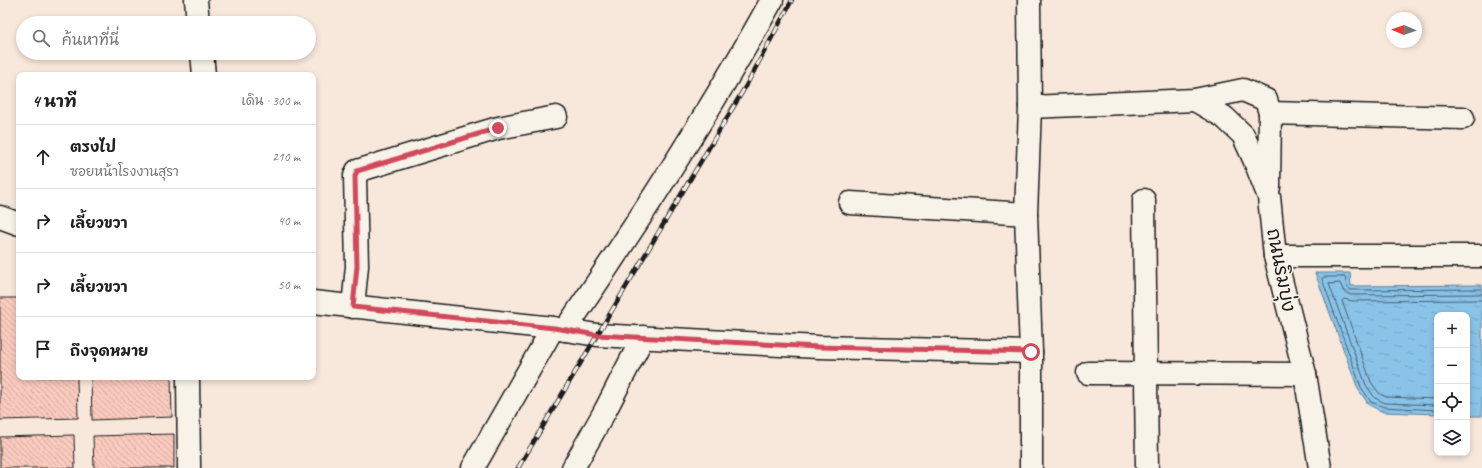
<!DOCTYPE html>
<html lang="th">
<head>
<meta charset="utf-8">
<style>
  :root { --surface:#fff; --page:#f2f2f2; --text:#202124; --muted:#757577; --line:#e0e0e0 }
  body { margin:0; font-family:Caveat,"Playpen Sans Thai",sans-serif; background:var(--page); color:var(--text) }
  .controls { position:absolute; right:12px; bottom:12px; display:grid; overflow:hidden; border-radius:8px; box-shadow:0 2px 6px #0003 }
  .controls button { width:36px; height:36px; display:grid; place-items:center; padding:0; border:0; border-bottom:1px solid var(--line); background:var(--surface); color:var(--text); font:20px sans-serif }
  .compass { position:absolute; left:1386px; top:12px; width:36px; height:36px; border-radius:50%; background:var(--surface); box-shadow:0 2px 6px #0003; rotate:272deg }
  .stop { position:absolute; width:12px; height:12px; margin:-9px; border:3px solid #d1495b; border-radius:50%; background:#fff }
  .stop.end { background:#d1495b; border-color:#fff; box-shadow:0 1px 4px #0008 }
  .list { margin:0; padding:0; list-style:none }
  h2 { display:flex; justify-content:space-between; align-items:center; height:52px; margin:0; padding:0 16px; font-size:17px }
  h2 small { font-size:13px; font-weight:400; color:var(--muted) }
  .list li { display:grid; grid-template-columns:26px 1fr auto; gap:12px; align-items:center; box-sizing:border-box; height:64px; padding:0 16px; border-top:1px solid var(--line) }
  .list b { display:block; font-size:15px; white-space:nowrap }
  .list p { margin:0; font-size:13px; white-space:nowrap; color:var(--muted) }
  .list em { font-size:13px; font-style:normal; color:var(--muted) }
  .icon { flex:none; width:22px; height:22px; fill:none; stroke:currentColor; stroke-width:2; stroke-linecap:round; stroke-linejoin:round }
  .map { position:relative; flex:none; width:1482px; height:468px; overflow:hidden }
  .search { position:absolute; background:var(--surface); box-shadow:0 2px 6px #0003; left:16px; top:16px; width:300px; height:44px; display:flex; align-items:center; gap:10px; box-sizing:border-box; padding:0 14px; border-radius:22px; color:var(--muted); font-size:15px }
  .panel { position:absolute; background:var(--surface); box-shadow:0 2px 6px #0003; left:16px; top:72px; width:300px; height:308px; border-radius:8px }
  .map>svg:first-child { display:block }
  .water { fill:url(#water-ripples); stroke:#5d8096 }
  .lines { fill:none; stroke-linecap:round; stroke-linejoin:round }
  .shore { stroke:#485f6e; stroke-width:1 }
  .building { fill:url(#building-back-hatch); stroke:#1c1c1c }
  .minor-casing { stroke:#1c1c1c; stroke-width:25 }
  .minor { stroke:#f7f3e8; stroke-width:22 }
  .rail-casing { stroke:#1c1c1c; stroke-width:4.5 }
  .rail { stroke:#f7f3e8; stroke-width:3; stroke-dasharray:9; stroke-linecap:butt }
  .route { stroke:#d1495b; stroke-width:5 }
  .labels { text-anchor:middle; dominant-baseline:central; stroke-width:3; stroke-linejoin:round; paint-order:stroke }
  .street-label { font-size:19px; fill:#1c1c1c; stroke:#f7f3e8 }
</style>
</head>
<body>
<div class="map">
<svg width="1482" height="468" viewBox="0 0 1482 468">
  <defs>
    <pattern id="water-ripples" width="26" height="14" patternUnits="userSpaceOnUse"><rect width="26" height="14" fill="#89c3e8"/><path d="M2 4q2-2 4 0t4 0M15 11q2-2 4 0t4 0" fill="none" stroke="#76a7c6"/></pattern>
    <pattern id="building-back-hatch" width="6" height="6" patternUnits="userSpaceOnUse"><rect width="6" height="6" fill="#f9cabd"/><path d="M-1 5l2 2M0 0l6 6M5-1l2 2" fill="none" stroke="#d5ada2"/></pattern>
  </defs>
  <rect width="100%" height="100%" fill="#f8e7db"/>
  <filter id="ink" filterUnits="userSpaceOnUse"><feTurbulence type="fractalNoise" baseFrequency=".025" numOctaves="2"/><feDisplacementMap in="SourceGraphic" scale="8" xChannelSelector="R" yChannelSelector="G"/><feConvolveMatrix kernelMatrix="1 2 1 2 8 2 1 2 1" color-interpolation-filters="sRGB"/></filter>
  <g filter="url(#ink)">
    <path class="water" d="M1315 273H1350L1351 286 1482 285V416H1467V315H1437V414L1383 412 1369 405 1358 389Z"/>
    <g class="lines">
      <g class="shore">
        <path d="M1437 399 1386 397 1379 393 1371 382 1342 301 1344 299 1352 301 1482 300"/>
        <path d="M1437 405 1385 403 1375 398 1366 385 1329 284 1340 283 1344 292 1351 295 1482 294"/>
        <path d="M1437 410 1384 407 1371 402 1361 387 1322 279 1324 277H1345L1347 287 1351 290 1482 289"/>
      </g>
    </g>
    <g class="building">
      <path d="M0 298H19V377H77L78 418 0 420Z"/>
      <path d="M91 377H171L172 417 92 420Z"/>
      <path d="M174 434V468H94L93 436Z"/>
      <path d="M74 435 75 468H0V437Z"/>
    </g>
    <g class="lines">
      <g class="minor-casing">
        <g id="minor">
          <path d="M196 0 198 23"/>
          <path d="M1029 0 1030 107 1026 214 1031 352V468"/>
          <path d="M202 53 204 75"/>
          <path d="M1195 100 1224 117 1243 135 1254 159 1269 197 1275 256 1305 374 1320 468"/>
          <path d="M1030 107 1195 100 1243 90 1266 100 1270 113 1269 187"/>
          <path d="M1270 113 1463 118"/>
          <path d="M1144 200 1147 468"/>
          <path d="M850 203 1026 214"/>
          <path d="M0 217 19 224"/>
          <path d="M1275 256H1482"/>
          <path d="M313 302 553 328 597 335 818 347 1031 352"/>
          <path d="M353 307 357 266 355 176 357 171 498 128 556 117"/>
          <path d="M565 330C638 223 709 114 772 0"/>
          <path d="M1088 373 1305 374"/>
          <path d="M188 377 189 468"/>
          <path d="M473 468 553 328"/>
          <path d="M573 468 605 411 643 337"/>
        </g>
      </g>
      <use href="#minor" class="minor"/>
      <g class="rail-casing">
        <path id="rail" d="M518 468 747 84 792 0"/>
      </g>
      <use href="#rail" class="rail"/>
    </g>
  </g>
  <g class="lines" filter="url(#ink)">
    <path class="route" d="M498 128 357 171 355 176 357 266 353 307 554 328 597 335 818 347 1031 352"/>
  </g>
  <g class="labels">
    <g class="street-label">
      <text transform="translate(1281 270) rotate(79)">ถนนริมบุ่ง</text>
    </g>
  </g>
</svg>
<div class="controls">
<button>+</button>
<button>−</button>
<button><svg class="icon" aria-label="locate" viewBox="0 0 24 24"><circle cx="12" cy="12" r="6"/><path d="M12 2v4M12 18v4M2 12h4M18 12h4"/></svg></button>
<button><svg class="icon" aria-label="layers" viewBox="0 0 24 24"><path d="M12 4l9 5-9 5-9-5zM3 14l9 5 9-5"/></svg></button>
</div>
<svg class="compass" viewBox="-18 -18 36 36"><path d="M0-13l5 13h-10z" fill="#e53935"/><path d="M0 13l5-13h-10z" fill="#757577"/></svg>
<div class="stop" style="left:1031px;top:352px"></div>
<div class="stop end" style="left:498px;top:128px"></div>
<div class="search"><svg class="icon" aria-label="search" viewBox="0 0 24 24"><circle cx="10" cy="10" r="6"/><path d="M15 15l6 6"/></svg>ค้นหาที่นี่</div>
<section class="panel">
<h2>4 นาที<small>เดิน · 300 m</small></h2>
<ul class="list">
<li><svg class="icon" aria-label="ahead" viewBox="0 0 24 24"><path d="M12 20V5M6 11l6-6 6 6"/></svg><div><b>ตรงไป</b><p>ซอยหน้าโรงงานสุรา</p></div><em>210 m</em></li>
<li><svg class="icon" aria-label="right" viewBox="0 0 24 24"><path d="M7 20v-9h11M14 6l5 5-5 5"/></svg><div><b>เลี้ยวขวา</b></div><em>40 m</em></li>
<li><svg class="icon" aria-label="right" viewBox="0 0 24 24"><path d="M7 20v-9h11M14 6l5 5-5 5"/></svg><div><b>เลี้ยวขวา</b></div><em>50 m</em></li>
<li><svg class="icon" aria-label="arrive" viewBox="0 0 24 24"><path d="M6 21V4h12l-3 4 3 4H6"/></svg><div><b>ถึงจุดหมาย</b></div></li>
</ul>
</section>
</div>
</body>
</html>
